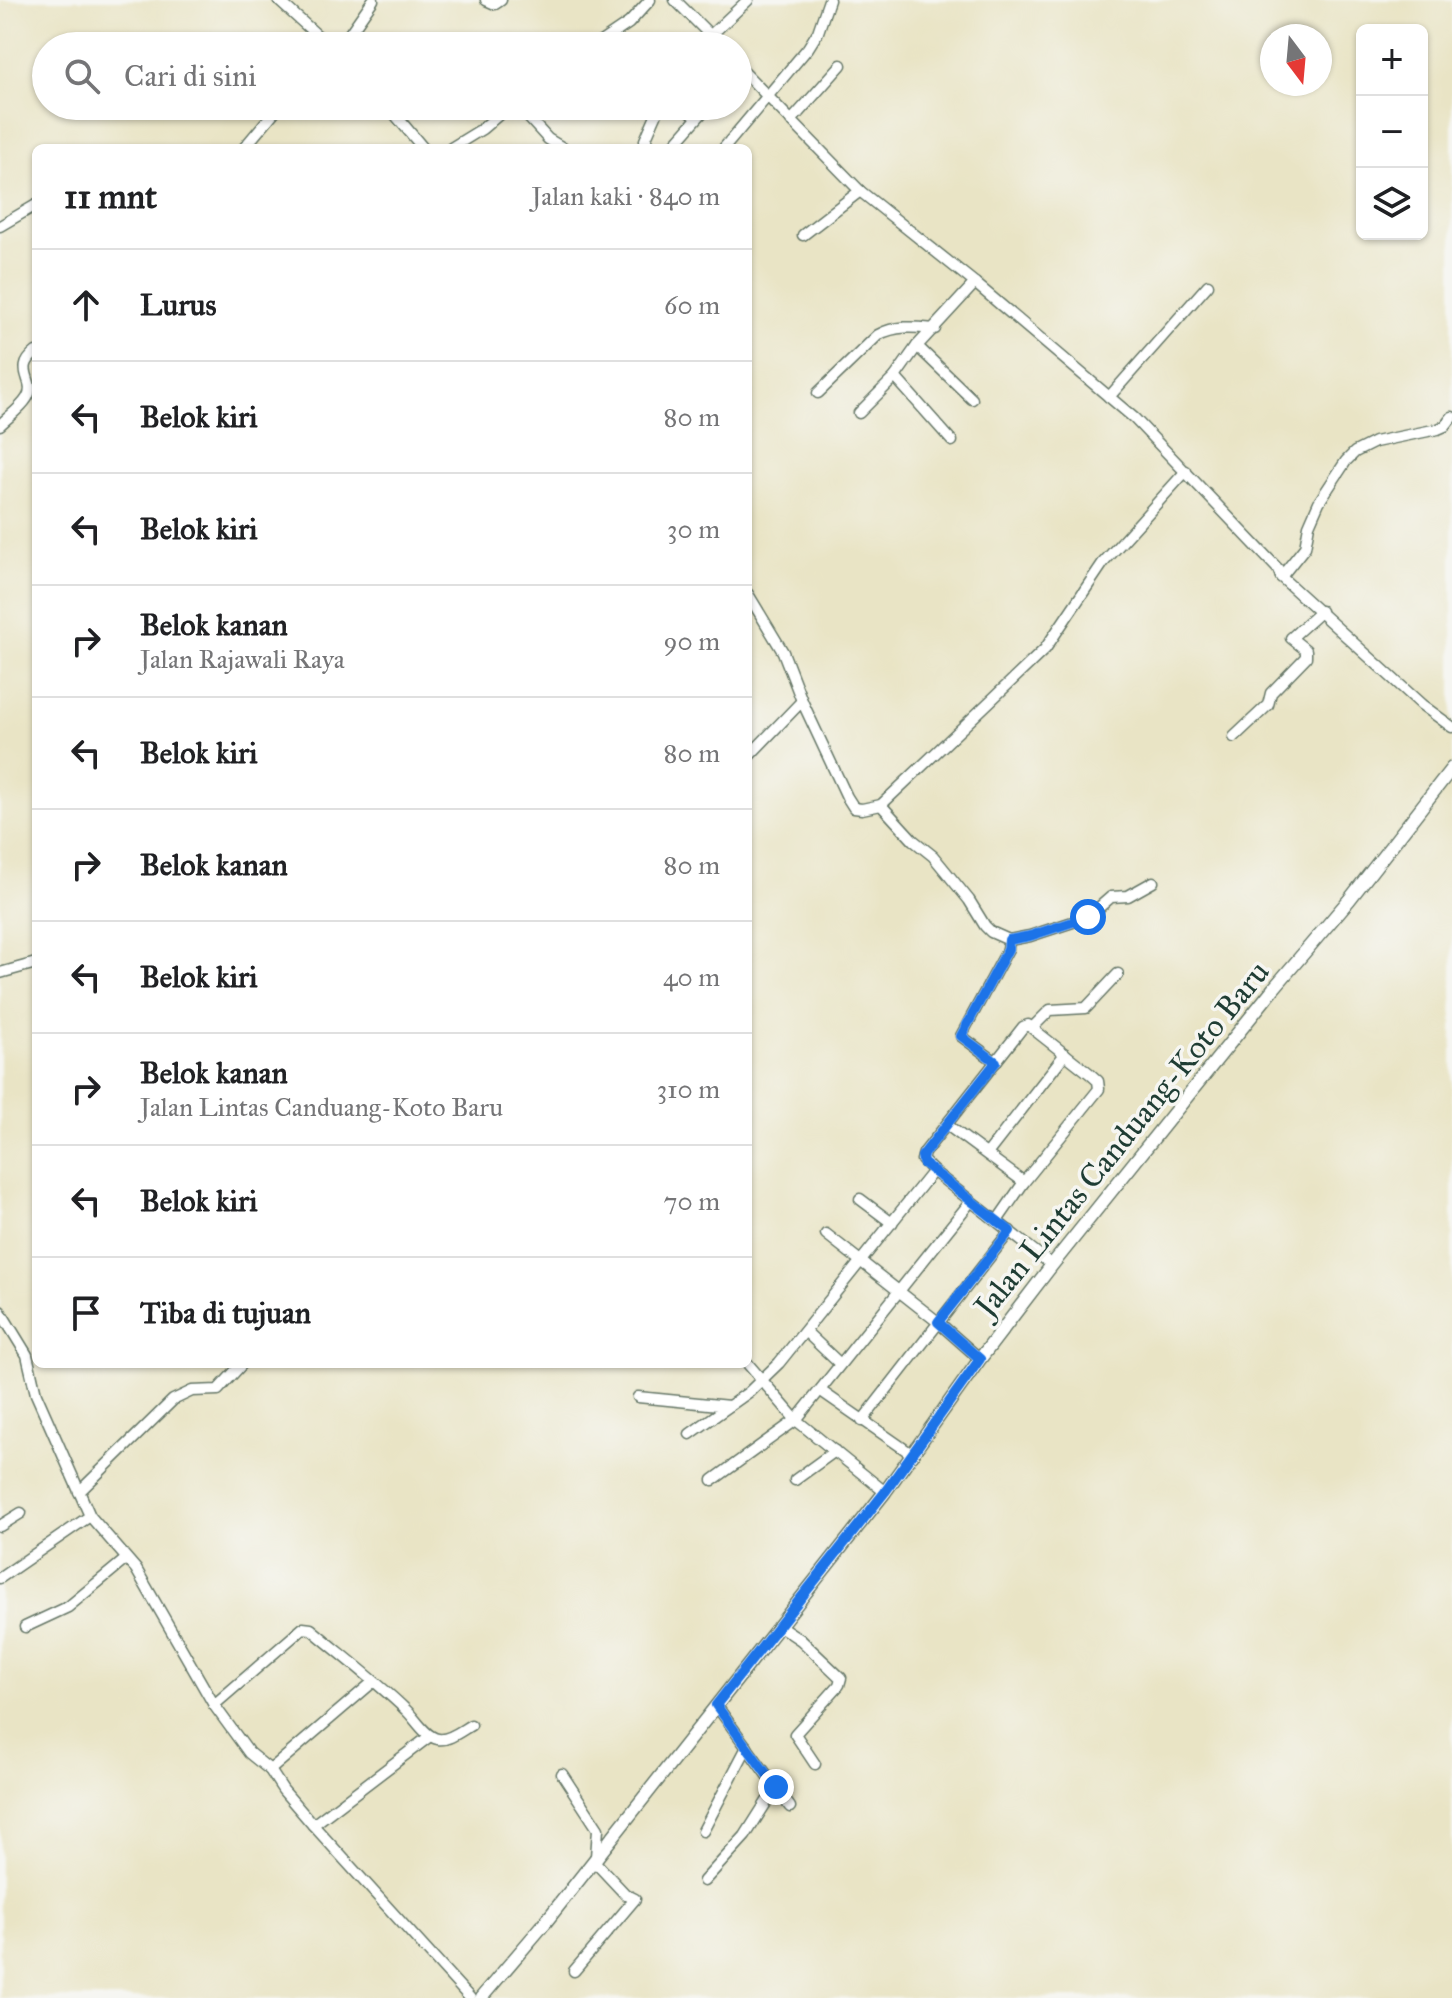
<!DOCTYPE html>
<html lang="id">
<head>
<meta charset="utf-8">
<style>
  :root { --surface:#fff; --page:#f2f2f2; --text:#202124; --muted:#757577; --line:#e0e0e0 }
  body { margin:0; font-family:"IM FELL Great Primer",serif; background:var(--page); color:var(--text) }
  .controls { position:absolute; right:24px; top:24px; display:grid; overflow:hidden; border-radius:12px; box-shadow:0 2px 6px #0004 }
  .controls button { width:72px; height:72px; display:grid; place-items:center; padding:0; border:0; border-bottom:2px solid var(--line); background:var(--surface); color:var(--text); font:40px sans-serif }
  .compass { position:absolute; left:1260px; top:24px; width:72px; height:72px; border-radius:50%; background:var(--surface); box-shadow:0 2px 6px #0004; rotate:164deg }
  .stop { position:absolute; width:24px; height:24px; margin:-18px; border:6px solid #1a73e8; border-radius:50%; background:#fff }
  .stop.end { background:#1a73e8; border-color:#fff; box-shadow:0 2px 8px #0008 }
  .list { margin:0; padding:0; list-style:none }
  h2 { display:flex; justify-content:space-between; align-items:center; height:104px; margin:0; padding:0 32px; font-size:34px }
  h2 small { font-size:26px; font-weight:400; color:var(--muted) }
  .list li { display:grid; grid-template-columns:52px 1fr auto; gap:24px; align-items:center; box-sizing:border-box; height:112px; padding:0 32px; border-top:2px solid var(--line) }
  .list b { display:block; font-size:30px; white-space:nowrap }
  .list p { margin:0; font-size:26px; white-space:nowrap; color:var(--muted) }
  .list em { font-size:26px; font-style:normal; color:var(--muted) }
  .icon { flex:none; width:44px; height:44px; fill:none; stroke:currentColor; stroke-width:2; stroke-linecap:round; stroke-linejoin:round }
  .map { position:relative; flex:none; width:1452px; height:1998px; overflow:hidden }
  .search { position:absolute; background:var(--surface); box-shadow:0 2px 6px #0004; left:32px; top:32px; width:720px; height:88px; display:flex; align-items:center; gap:20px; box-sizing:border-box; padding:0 28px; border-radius:44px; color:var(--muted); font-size:30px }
  .panel { position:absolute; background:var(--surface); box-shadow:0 2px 6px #0004; left:32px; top:144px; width:720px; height:1224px; border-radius:12px }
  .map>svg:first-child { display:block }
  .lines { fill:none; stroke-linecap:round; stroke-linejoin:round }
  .minor-casing { stroke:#667767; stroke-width:13 }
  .major-casing { stroke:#667767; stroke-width:15 }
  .minor { stroke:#fff; stroke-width:10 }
  .major { stroke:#fff; stroke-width:12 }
  .route { stroke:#1a73e8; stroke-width:10 }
  .labels { text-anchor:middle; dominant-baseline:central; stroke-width:7; stroke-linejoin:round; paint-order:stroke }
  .street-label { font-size:32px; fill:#1f3d34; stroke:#f6f6f2 }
</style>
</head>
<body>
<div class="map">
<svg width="1452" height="1998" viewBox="0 0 1452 1998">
  <rect width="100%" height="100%" fill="#f6f6f2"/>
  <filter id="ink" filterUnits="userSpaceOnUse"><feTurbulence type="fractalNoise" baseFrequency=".0125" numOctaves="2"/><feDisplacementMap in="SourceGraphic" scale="16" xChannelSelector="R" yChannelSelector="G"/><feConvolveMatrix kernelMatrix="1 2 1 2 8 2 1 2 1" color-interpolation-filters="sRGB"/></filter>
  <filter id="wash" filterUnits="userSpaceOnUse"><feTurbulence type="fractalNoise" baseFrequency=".006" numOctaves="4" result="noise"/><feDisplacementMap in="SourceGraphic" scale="32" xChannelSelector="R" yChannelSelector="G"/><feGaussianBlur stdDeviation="1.8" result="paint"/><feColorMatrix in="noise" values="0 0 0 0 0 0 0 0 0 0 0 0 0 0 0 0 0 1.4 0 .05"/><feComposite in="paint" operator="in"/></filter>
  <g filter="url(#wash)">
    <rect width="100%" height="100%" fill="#e9e4c5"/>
  </g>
  <g filter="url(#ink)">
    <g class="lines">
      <g class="minor-casing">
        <g id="minor">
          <path d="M278 0 329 46"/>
          <path d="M486 0 495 4 501 0"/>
          <path d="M675 0 721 46"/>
          <path d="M711 35 748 0"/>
          <path d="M341 46 373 0"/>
          <path d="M595 46 629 23 650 0"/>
          <path d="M738 66 860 191 975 283 1134 418 1278 569 1281 577 1422 705 1452 727"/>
          <path d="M388 106 423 148"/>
          <path d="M518 106 548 139 563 148"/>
          <path d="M684 106 696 116"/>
          <path d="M791 121 841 65"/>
          <path d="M244 148 279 106"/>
          <path d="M451 148 482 129 509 106"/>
          <path d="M653 148 645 140 660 106"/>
          <path d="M671 148 708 106"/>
          <path d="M724 148 808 48 818 32 829 0"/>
          <path d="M0 226 36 205"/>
          <path d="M803 235 860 191"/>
          <path d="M917 346 972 399"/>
          <path d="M895 377 952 441"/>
          <path d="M818 393 878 335C896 325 914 327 935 329"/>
          <path d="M1109 397 1208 285"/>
          <path d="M859 413 895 377 917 346 975 283"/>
          <path d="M0 425C8 417 21 408 27 398 38 380 12 371 36 352"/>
          <path d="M1281 577 1305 547 1309 525 1319 502 1346 461 1355 452 1375 442 1438 429 1445 426 1452 417"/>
          <path d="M748 594 783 652 802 701 847 797 854 808 862 809 881 805 1045 649 1103 563 1186 471"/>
          <path d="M1234 737 1268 705 1271 693 1306 657V650L1291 638 1321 611"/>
          <path d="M748 757 802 701"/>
          <path d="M881 805 913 840 933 856 969 900 985 926 991 932 1009 940 1008 949 961 1036 996 1062"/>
          <path d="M1009 940 1030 936 1088 917 1111 897 1128 896 1153 882"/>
          <path d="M0 973 36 963"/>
          <path d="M1033 1027 1050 1010 1086 1008 1118 974"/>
          <path d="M947 1125 1024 1182"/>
          <path d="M987 1154 1065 1054"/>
          <path d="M860 1199 892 1223"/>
          <path d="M997 1221 1024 1182 1099 1089 1098 1081 1089 1073 1028 1025 1023 1027 924 1153 922 1160 933 1171 1052 1265"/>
          <path d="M826 1234 938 1322 980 1359"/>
          <path d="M0 1311 27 1355 36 1394 90 1516 136 1569 214 1705 249 1753 270 1770 283 1790 313 1825 470 1998"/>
          <path d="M806 1332 840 1364"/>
          <path d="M748 1364 796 1420 885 1492"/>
          <path d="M821 1391 913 1455"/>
          <path d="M638 1397 729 1406"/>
          <path d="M862 1421 1010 1231"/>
          <path d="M690 1434 749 1392 779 1363 933 1171"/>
          <path d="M713 1480 796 1420 971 1201"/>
          <path d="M795 1480 835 1451"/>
          <path d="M79 1492 173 1400 192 1391 218 1390 242 1364"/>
          <path d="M0 1526 21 1513"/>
          <path d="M0 1578 90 1516"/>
          <path d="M780 1626 801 1640 841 1678 839 1685 795 1734 815 1764"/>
          <path d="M25 1627 68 1607 126 1559"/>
          <path d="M214 1705 303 1628 311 1629C343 1656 376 1681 406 1710 415 1718 425 1737 438 1739 449 1741 462 1730 471 1725"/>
          <path d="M716 1705 790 1807"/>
          <path d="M270 1770 373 1682"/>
          <path d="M562 1774 598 1829 596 1857"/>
          <path d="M313 1825 430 1736"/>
          <path d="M703 1831 747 1747"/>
          <path d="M704 1881 745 1836 776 1787"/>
          <path d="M574 1971 635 1899 625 1894 594 1861"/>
        </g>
      </g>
      <g class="major-casing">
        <path id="major" d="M481 1998 544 1924 885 1492 980 1359 1052 1265 1274 988 1349 900 1452 768"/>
      </g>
      <use href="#minor" class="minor"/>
      <use href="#major" class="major"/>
    </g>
  </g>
  <g class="lines" filter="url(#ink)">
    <path class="route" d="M776 1787 716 1705 885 1492 980 1359 938 1322 1010 1231 923 1163 922 1156 996 1062 961 1036 1008 949 1009 940 1030 936 1088 917"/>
  </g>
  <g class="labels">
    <g class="street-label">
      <text transform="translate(1122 1139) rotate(-51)">Jalan Lintas Canduang-Koto Baru</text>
    </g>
  </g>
</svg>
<div class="controls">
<button>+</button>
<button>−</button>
<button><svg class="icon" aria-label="layers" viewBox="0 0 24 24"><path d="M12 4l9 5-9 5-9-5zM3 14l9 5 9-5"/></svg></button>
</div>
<svg class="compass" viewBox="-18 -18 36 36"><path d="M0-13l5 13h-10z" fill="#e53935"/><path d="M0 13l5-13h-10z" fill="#757577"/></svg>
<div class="stop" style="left:1088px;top:917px"></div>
<div class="stop end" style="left:776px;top:1787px"></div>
<div class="search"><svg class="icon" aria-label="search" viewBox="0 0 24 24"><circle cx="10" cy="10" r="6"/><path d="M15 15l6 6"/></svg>Cari di sini</div>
<section class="panel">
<h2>11 mnt<small>Jalan kaki · 840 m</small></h2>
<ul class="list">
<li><svg class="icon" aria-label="ahead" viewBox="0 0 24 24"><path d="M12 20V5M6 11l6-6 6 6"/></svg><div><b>Lurus</b></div><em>60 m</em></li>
<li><svg class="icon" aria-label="left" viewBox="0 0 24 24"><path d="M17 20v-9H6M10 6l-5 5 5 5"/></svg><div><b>Belok kiri</b></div><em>80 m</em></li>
<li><svg class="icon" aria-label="left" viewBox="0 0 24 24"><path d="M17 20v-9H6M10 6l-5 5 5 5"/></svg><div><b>Belok kiri</b></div><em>30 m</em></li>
<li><svg class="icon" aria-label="right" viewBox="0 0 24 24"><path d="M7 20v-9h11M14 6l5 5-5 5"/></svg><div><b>Belok kanan</b><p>Jalan Rajawali Raya</p></div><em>90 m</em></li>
<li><svg class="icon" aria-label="left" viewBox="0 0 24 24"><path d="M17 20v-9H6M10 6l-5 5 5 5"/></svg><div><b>Belok kiri</b></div><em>80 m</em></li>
<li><svg class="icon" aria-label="right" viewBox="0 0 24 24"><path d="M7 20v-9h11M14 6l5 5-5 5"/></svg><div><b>Belok kanan</b></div><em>80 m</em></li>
<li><svg class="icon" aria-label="left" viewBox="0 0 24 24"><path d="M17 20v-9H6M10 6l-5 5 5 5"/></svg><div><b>Belok kiri</b></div><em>40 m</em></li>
<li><svg class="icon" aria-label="right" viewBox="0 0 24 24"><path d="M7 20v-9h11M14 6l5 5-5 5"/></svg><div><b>Belok kanan</b><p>Jalan Lintas Canduang-Koto Baru</p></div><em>310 m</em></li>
<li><svg class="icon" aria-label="left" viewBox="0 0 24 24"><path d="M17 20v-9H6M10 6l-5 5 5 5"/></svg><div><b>Belok kiri</b></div><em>70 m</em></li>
<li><svg class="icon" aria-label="arrive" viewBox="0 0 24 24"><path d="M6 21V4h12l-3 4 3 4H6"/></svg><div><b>Tiba di tujuan</b></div></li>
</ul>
</section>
</div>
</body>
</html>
